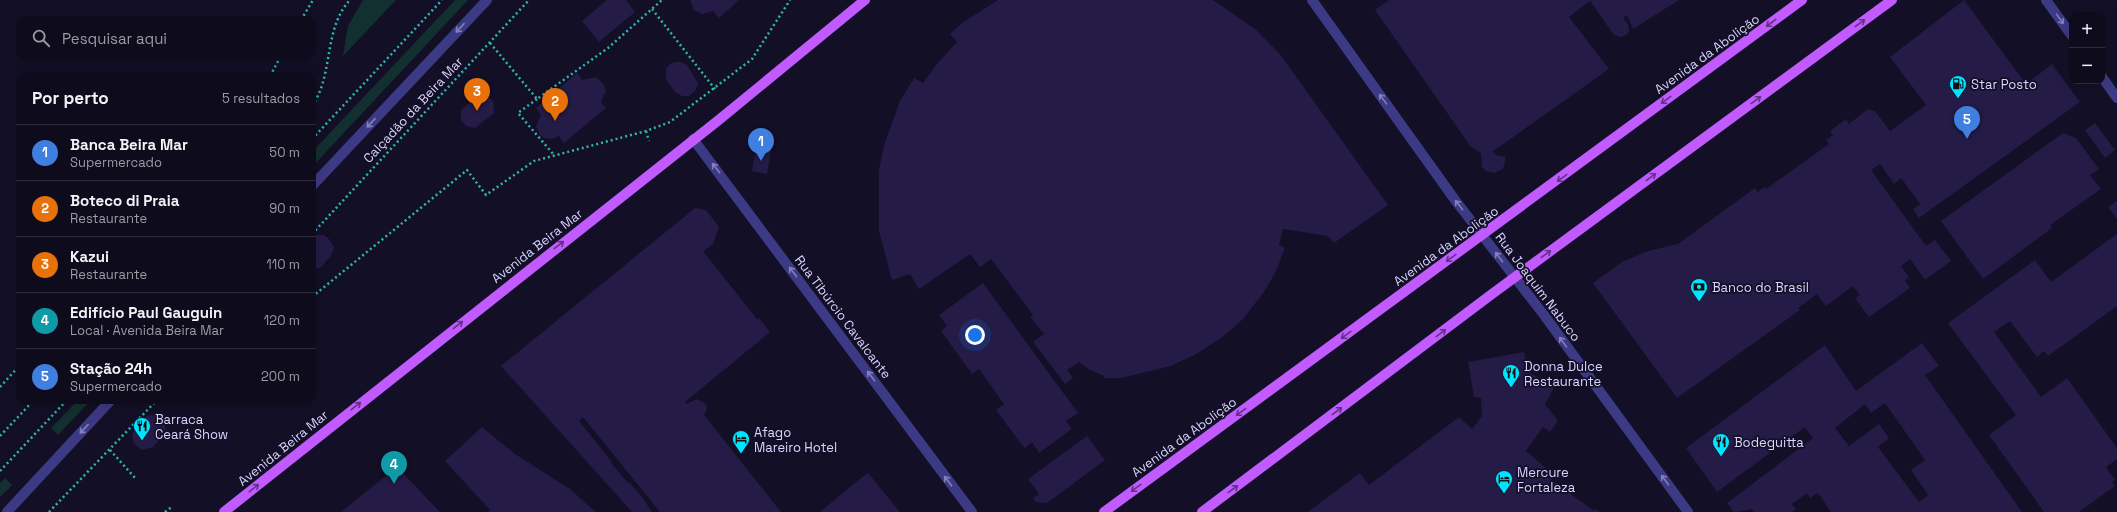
<!DOCTYPE html>
<html lang="pt">
<head>
<meta charset="utf-8">
<style>
  body { margin:0; font-family:"Space Grotesk",sans-serif; background:#1c1929; color:#f1f3f6 }
  .controls { position:absolute; right:12px; top:12px; display:grid; overflow:hidden; border-radius:8px; box-shadow:0 4px 16px #0002 }
  .controls button { width:36px; height:36px; display:grid; place-items:center; padding:0; border:0; border-bottom:1px solid #2e2b3b; background:#0e0b1c; color:#f1f3f6; font:20px sans-serif }
  .you { position:absolute; left:975px; top:335px; width:14px; height:14px; margin:-10px; border:3px solid #fff; border-radius:50%; background:#1a73e8; box-shadow:0 0 0 6px #1a73e833 }
  .badge { display:grid; place-items:center; width:26px; height:26px; border-radius:50%; background:#8c9099; color:#fff; font-size:13px; font-weight:700 }
  .pin { position:absolute; translate:-50% -33px; filter:drop-shadow(0 1px 2px #0008) }
  .pin::after { content:''; position:absolute; top:21px; width:14px; height:12px; background:inherit; clip-path:polygon(0 0,100% 0,50% 100%) }
  .list { margin:0; padding:0; list-style:none }
  h2 { display:flex; justify-content:space-between; align-items:center; height:52px; margin:0; padding:0 16px; font-size:17px }
  h2 small { font-size:13px; font-weight:400; color:#9b9ba3 }
  .list li { display:grid; grid-template-columns:26px 1fr auto; gap:12px; align-items:center; box-sizing:border-box; height:56px; padding:0 16px; border-top:1px solid #2e2b3b }
  .list b { display:block; font-size:15px; white-space:nowrap }
  .list p { margin:0; font-size:13px; white-space:nowrap; color:#9b9ba3 }
  .list em { font-size:13px; font-style:normal; color:#9b9ba3 }
  .icon { flex:none; width:22px; height:22px; fill:none; stroke:currentColor; stroke-width:2; stroke-linecap:round; stroke-linejoin:round }
  .map { position:relative; flex:none; width:2117px; height:512px; overflow:hidden }
  .search { position:absolute; background:#0e0b1c; box-shadow:0 4px 16px #0002; left:16px; top:16px; width:300px; height:44px; display:flex; align-items:center; gap:10px; box-sizing:border-box; padding:0 14px; border-radius:12px; color:#9b9ba3; font-size:15px }
  .panel { position:absolute; background:#0e0b1c; box-shadow:0 4px 16px #0002; left:16px; top:72px; width:300px; height:332px; border-radius:12px }
  .map>svg:first-child { display:block }
  .green { fill:#12302f }
  .building { fill:#241b47; fill-rule:evenodd }
  .lines { fill:none; stroke-linecap:round; stroke-linejoin:round }
  .path { stroke:#2fb8b0; stroke-width:2.5; stroke-dasharray:2 3; stroke-linecap:butt }
  .service { stroke:#3d3a85; stroke-width:10 }
  .minor { stroke:#3d3a85; stroke-width:10 }
  .primary { stroke:#c25bff; stroke-width:10 }
  .oneway { stroke:#837fbc }
  .oneway2 { stroke:#623188 }
  .labels { text-anchor:middle; dominant-baseline:central; stroke-width:3.5; stroke-linejoin:round; paint-order:stroke }
  .street-label { font-size:13px; fill:#d9d4ff; stroke:#130f26 }
  .poi-label { font-size:13px; fill:#d9d4ff; stroke:#130f26; text-anchor:start }
</style>
</head>
<body>
<div class="map">
<svg width="2117" height="512" viewBox="0 0 2117 512">
  <rect width="100%" height="100%" fill="#130f26"/>
  <!-- green -->
  <path class="green" d="M 363,0 L 396,0 L 343,56 L 348,26 Z
    M 455,0 L 468,0 L 312,167 L 312,152 Z
    M 78,400 L 91,400 L 58,435 L 51,428 Z
    M 5,478 L 12,485 L 0,497 L 0,483 Z"/>
  <!-- building -->
  <path class="building" d="M 607,0 L 626,0 L 635,12 L 599,42 L 582,21 Z
    M 690,0 L 739,0 L 719,18 L 713,11 L 702,14 L 694,10 Z
    M 998,0 L 1212,0 L 1216,2 L 1255,29 L 1280,54 L 1388,205 L 1334,243 L 1328,236 L 1283,229 L 1279,245 L 1285,248 L 1275,273 L 1264,292 L 1242,320 L 1221,338 L 1196,354 L 1171,366 L 1121,378 L 1104,378 L 1104,376 L 1090,370 L 1079,362 L 1067,370 L 1073,378 L 1065,384 L 1033,342 L 1044,334 L 1030,317 L 1033,315 L 991,259 L 980,267 L 970,254 L 919,289 L 910,274 L 892,280 L 879,231 L 879,170 L 884,145 L 900,101 L 914,78 L 923,83 L 936,65 L 957,42 L 950,34 L 962,23 Z
    M 1389,0 L 1679,0 L 1633,29 L 1627,15 L 1623,18 L 1628,24 L 1629,31 L 1627,35 L 1621,37 L 1614,35 L 1590,1 L 1569,17 L 1609,69 L 1492,152 L 1496,153 L 1495,155 L 1506,157 L 1503,169 L 1494,173 L 1486,171 L 1482,167 L 1481,153 L 1471,147 L 1375,10 Z
    M 1964,0 L 2026,84 L 2052,64 L 2080,102 L 1919,218 L 1913,209 L 1920,204 L 1901,178 L 1894,184 L 1880,164 L 1871,170 L 1926,246 L 1935,240 L 1951,261 L 1925,280 L 1910,259 L 1901,266 L 1909,277 L 1905,281 L 1910,288 L 1869,317 L 1855,298 L 1860,295 L 1853,286 L 1826,306 L 1817,294 L 1798,308 L 1800,310 L 1677,398 L 1593,283 L 1622,262 L 1648,251 L 1678,244 L 1755,188 L 1758,192 L 1764,187 L 1766,189 L 1829,144 L 1826,140 L 1833,135 L 1830,131 L 1846,119 L 1849,124 L 1868,109 L 1875,111 L 1890,131 L 1926,105 L 1890,57 Z
    M 675,62 L 681,62 L 687,65 L 698,83 L 695,91 L 689,96 L 682,96 L 675,92 L 666,79 L 666,69 L 670,64 Z
    M 577,73 L 582,80 L 596,77 L 603,83 L 606,91 L 601,102 L 606,108 L 564,143 L 559,136 L 553,139 L 544,138 L 540,135 L 536,126 L 541,115 L 536,108 Z
    M 486,95 L 493,101 L 494,113 L 475,128 L 466,126 L 461,120 L 461,110 L 477,96 Z
    M 2095,123 L 2115,150 L 2105,158 L 2085,130 Z
    M 2063,133 L 2076,138 L 2099,169 L 2090,175 L 2101,189 L 2050,225 L 2052,228 L 1983,279 L 1941,221 Z
    M 756,148 L 771,150 L 767,174 L 752,171 Z
    M 2117,201 L 2117,219 L 2108,207 Z
    M 695,208 L 706,210 L 719,227 L 713,244 L 703,251 L 757,319 L 759,318 L 770,332 L 685,402 L 687,404 L 697,399 L 706,404 L 707,409 L 704,415 L 781,512 L 660,512 L 583,417 L 579,421 L 612,462 L 611,463 L 628,483 L 629,482 L 642,497 L 652,512 L 632,512 L 501,366 Z
    M 2117,234 L 2117,306 L 2048,356 L 2044,351 L 2037,357 L 2010,321 L 1994,332 L 2041,397 L 2067,378 L 2117,448 L 2117,459 L 2106,467 L 2115,480 L 2112,482 L 2115,486 L 2079,512 L 2044,512 L 1989,435 L 2016,415 L 1948,323 L 2035,260 L 2051,282 Z
    M 317,235 L 324,235 L 329,239 L 334,248 L 331,256 L 320,268 L 312,270 L 312,239 Z
    M 983,283 L 1078,413 L 1066,421 L 1072,429 L 1039,453 L 1032,442 L 1025,448 L 1019,441 L 996,410 L 1004,404 L 979,369 L 972,374 L 941,331 L 947,326 L 939,315 Z
    M 1922,343 L 1939,366 L 1925,375 L 2022,512 L 1831,512 L 1818,493 L 1810,498 L 1807,493 L 1792,504 L 1796,509 L 1792,512 L 1754,512 L 1752,509 L 1736,512 L 1733,511 L 1727,503 L 1813,438 L 1805,427 L 1717,492 L 1686,448 L 1825,345 L 1856,391 ZM 1885,403 L 1925,460 L 1911,470 L 1928,495 L 1919,502 L 1878,447 L 1889,438 L 1879,424 L 1849,446 L 1835,428 L 1865,404 L 1871,413 Z
    M 1524,352 L 1528,372 L 1555,386 L 1545,404 L 1558,421 L 1550,432 L 1543,427 L 1526,451 L 1548,470 L 1545,475 L 1594,511 L 1596,509 L 1600,512 L 1308,512 L 1360,473 L 1369,485 L 1459,417 L 1472,429 L 1482,416 L 1481,398 L 1474,397 L 1468,362 Z
    M 150,415 L 158,416 L 163,420 L 166,430 L 165,434 L 153,447 L 142,450 L 134,444 L 132,435 L 135,428 L 145,417 Z
    M 482,427 L 515,454 L 570,489 L 596,512 L 488,512 L 490,510 L 445,461 Z
    M 1087,436 L 1105,460 L 1047,503 L 1036,502 L 1033,498 L 1039,494 L 1028,479 Z
    M 397,467 L 440,512 L 341,512 Z
    M 868,473 L 900,512 L 820,512 L 866,474 Z"/>
  <g class="lines">
    <!-- path -->
    <path class="path" d="M 652,9 L 715,89
      M 301,20 L 313,0
      M 490,43 L 537,99 L 608,48 L 662,0
      M 270,76 L 281,56
      M 537,99 L 518,113 L 554,155
      M 312,106 C 334,75 323,29 350,0
      M 646,131 L 649,141
      M 312,139 L 442,0
      M 312,234 L 529,0
      M 312,297 L 467,170 L 486,195 L 534,161 L 646,131 L 670,122 L 752,59 L 790,0
      M 0,387 L 20,365
      M 0,436 L 34,400
      M 110,450 L 136,479
      M 0,471 L 67,400
      M 49,512 L 157,400
      M 165,512 L 173,506"/>
    <!-- service -->
    <path class="service" d="M 312,186 L 487,0
      M 7,512 L 111,400"/>
    <!-- minor -->
    <path class="minor" d="M 1312,0 L 1455,200 L 1544,315 L 1688,512
      M 2046,0 L 2072,36
      M 2102,77 L 2117,98
      M 693,139 L 972,512"/>
    <!-- primary -->
    <path class="primary" d="M 224,512 L 720,119 L 865,0
      M 1104,512 L 1802,0
      M 1202,512 L 1492,294 L 1892,0"/>
  </g>
  <!-- one-way arrows -->
  <defs><path id="oneway-shaft" d="M-6 0H5M1.5-3L5.5 0L1.5 3" fill="none" stroke-width="1.6" stroke-linecap="round" stroke-linejoin="round"/></defs>
  <g class="oneway">
    <use href="#oneway-shaft" transform="translate(2060 19) rotate(54)"/>
    <use href="#oneway-shaft" transform="translate(460 28) rotate(133)"/>
    <use href="#oneway-shaft" transform="translate(1383 99) rotate(-126)"/>
    <use href="#oneway-shaft" transform="translate(371 123) rotate(133)"/>
    <use href="#oneway-shaft" transform="translate(716 168) rotate(-128)"/>
    <use href="#oneway-shaft" transform="translate(1459 205) rotate(-128)"/>
    <use href="#oneway-shaft" transform="translate(1499 257) rotate(-127)"/>
    <use href="#oneway-shaft" transform="translate(793 272) rotate(-127)"/>
    <use href="#oneway-shaft" transform="translate(1563 342) rotate(-126)"/>
    <use href="#oneway-shaft" transform="translate(871 376) rotate(-127)"/>
    <use href="#oneway-shaft" transform="translate(84 429) rotate(133)"/>
    <use href="#oneway-shaft" transform="translate(1665 480) rotate(-126)"/>
    <use href="#oneway-shaft" transform="translate(948 481) rotate(-127)"/>
  </g>
  <g class="oneway2">
    <use href="#oneway-shaft" transform="translate(1771 23) rotate(143)"/>
    <use href="#oneway-shaft" transform="translate(1860 23) rotate(-36)"/>
    <use href="#oneway-shaft" transform="translate(1666 100) rotate(144)"/>
    <use href="#oneway-shaft" transform="translate(1756 100) rotate(-36)"/>
    <use href="#oneway-shaft" transform="translate(1651 177) rotate(-36)"/>
    <use href="#oneway-shaft" transform="translate(1562 178) rotate(144)"/>
    <use href="#oneway-shaft" transform="translate(559 245) rotate(-38)"/>
    <use href="#oneway-shaft" transform="translate(1546 254) rotate(-36)"/>
    <use href="#oneway-shaft" transform="translate(1451 258) rotate(144)"/>
    <use href="#oneway-shaft" transform="translate(458 325) rotate(-38)"/>
    <use href="#oneway-shaft" transform="translate(1441 333) rotate(-37)"/>
    <use href="#oneway-shaft" transform="translate(1346 335) rotate(144)"/>
    <use href="#oneway-shaft" transform="translate(356 406) rotate(-38)"/>
    <use href="#oneway-shaft" transform="translate(1337 411) rotate(-37)"/>
    <use href="#oneway-shaft" transform="translate(1241 412) rotate(144)"/>
    <use href="#oneway-shaft" transform="translate(254 488) rotate(-38)"/>
    <use href="#oneway-shaft" transform="translate(1136 488) rotate(144)"/>
    <use href="#oneway-shaft" transform="translate(1233 489) rotate(-37)"/>
  </g>
  <!-- icons -->
  <defs>
    <symbol id="fuel-pin" viewBox="-11 -11 22 30"><path d="M0 17L-7.5 6A9.5 9.5 0 1 1 7.5 6Z" fill="#00e5ff" stroke="#130f26"/><path d="M-5.5-6h7V0h2V4h1.3V-2.5L3-4.5l.8-.8L6-3V5H2.5V1h-1V6h-7ZM-4.2-4.7v3.2H.2V-4.7Z" fill="#111"/></symbol>
    <symbol id="bank-pin" viewBox="-11 -11 22 30"><path d="M0 17L-7.5 6A9.5 9.5 0 1 1 7.5 6Z" fill="#00e5ff" stroke="#130f26"/><path d="M-6-4H6V4H-6ZM0-2.3a2.3 2.3 0 1 0 0 4.6a2.3 2.3 0 1 0 0-4.6Z" fill="#111"/></symbol>
    <symbol id="restaurant-pin" viewBox="-11 -11 22 30"><path d="M0 17L-7.5 6A9.5 9.5 0 1 1 7.5 6Z" fill="#00e5ff" stroke="#130f26"/><path d="M-5-6h1v4h1v-4h1v4h1v-4h1v5L-1.5 .5V6h-2V.5L-5-1ZM5-6V6H3V1.5H1.5Q1.5-4 5-6Z" fill="#111"/></symbol>
    <symbol id="hotel-pin" viewBox="-11 -11 22 30"><path d="M0 17L-7.5 6A9.5 9.5 0 1 1 7.5 6Z" fill="#00e5ff" stroke="#130f26"/><path d="M-6-4.5h1.5V1H6V5H4.5V3h-9V5H-6ZM-4 0a1.8 1.8 0 1 1 3.6 0ZM.5 0V-2.5h3Q6-2.5 6 0Z" fill="#111"/></symbol>
  </defs>
  <g fill-rule="evenodd">
    <use href="#fuel-pin" x="1948" y="74" width="20" height="27"/>
    <use href="#bank-pin" x="1689" y="277" width="20" height="27"/>
    <use href="#restaurant-pin" x="1501" y="363" width="20" height="27"/>
    <use href="#restaurant-pin" x="132" y="416" width="20" height="27"/>
    <use href="#hotel-pin" x="731" y="429" width="20" height="27"/>
    <use href="#restaurant-pin" x="1711" y="432" width="20" height="27"/>
    <use href="#hotel-pin" x="1494" y="469" width="20" height="27"/>
  </g>
  <g class="labels">
    <!-- street labels -->
    <g class="street-label">
      <text transform="translate(1707 54) rotate(-36)">Avenida da Abolição</text>
      <text transform="translate(413 110) rotate(-47)">Calçadão da Beira Mar</text>
      <text transform="translate(537 246) rotate(-38)">Avenida Beira Mar</text>
      <text transform="translate(1446 246) rotate(-36)">Avenida da Abolição</text>
      <text transform="translate(1538 287) rotate(53)">Rua Joaquim Nabuco</text>
      <text transform="translate(843 317) rotate(53)">Rua Tibúrcio Cavalcante</text>
      <text transform="translate(1184 437) rotate(-36)">Avenida da Abolição</text>
      <text transform="translate(283 448) rotate(-39)">Avenida Beira Mar</text>
    </g>
    <!-- poi labels -->
    <g class="poi-label">
      <text x="1971" y="84">Star Posto</text>
      <text x="1712" y="287">Banco do Brasil</text>
      <text x="1524" y="366">Donna Dulce<tspan x="1524" dy="15">Restaurante</tspan></text>
      <text x="155" y="419">Barraca<tspan x="155" dy="15">Ceará Show</tspan></text>
      <text x="754" y="432">Afago<tspan x="754" dy="15">Mareiro Hotel</tspan></text>
      <text x="1734" y="442">Bodeguitta</text>
      <text x="1517" y="472">Mercure<tspan x="1517" dy="15">Fortaleza</tspan></text>
    </g>
  </g>
</svg>
<div class="controls">
<button>+</button>
<button>−</button>
</div>
<div class="you"></div>
<div class="pin badge" style="left:761px;top:161px;background:#3f7fe0">1</div>
<div class="pin badge" style="left:555px;top:121px;background:#e8710a">2</div>
<div class="pin badge" style="left:477px;top:111px;background:#e8710a">3</div>
<div class="pin badge" style="left:394px;top:484px;background:#0f9aa8">4</div>
<div class="pin badge" style="left:1967px;top:139px;background:#3f7fe0">5</div>
<div class="search"><svg class="icon" aria-label="search" viewBox="0 0 24 24"><circle cx="10" cy="10" r="6"/><path d="M15 15l6 6"/></svg>Pesquisar aqui</div>
<section class="panel">
<h2>Por perto<small>5 resultados</small></h2>
<ul class="list">
<li><span class="badge" style="background:#3f7fe0">1</span><div><b>Banca Beira Mar</b><p>Supermercado</p></div><em>50 m</em></li>
<li><span class="badge" style="background:#e8710a">2</span><div><b>Boteco di Praia</b><p>Restaurante</p></div><em>90 m</em></li>
<li><span class="badge" style="background:#e8710a">3</span><div><b>Kazui</b><p>Restaurante</p></div><em>110 m</em></li>
<li><span class="badge" style="background:#0f9aa8">4</span><div><b>Edifício Paul Gauguin</b><p>Local · Avenida Beira Mar</p></div><em>120 m</em></li>
<li><span class="badge" style="background:#3f7fe0">5</span><div><b>Stação 24h</b><p>Supermercado</p></div><em>200 m</em></li>
</ul>
</section>
</div>
</body>
</html>
